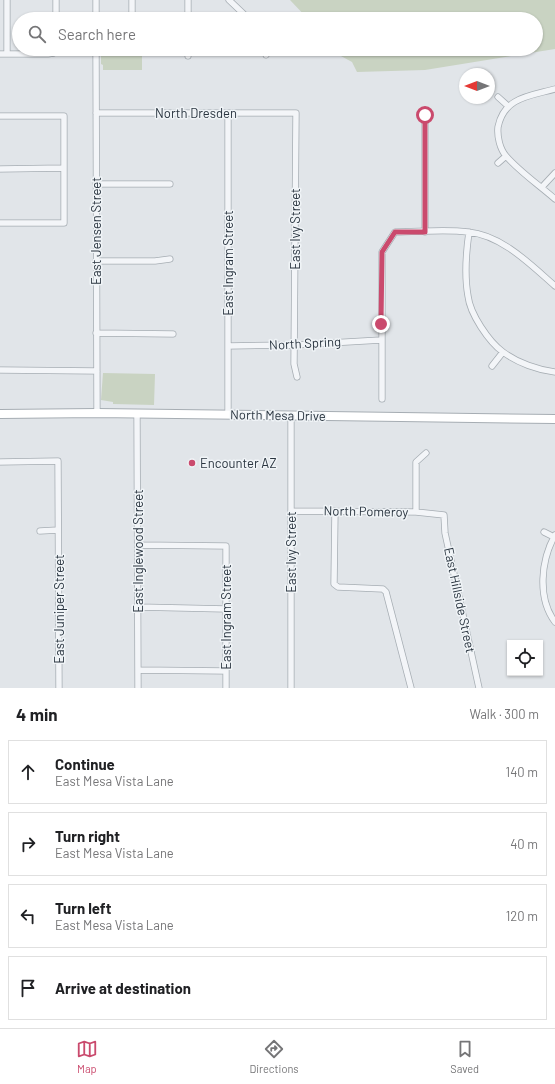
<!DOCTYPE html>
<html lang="en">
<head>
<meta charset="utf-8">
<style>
  body { margin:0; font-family:Barlow,sans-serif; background:#f2f2f2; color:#202124 }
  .controls { position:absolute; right:12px; bottom:12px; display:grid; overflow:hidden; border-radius:0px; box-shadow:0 1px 3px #0004 }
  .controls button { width:36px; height:36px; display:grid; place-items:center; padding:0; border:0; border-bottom:1px solid #e0e0e0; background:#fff; color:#202124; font:20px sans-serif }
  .compass { position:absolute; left:459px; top:68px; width:36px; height:36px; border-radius:50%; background:#fff; box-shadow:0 1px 3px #0004; rotate:270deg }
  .stop { position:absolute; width:12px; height:12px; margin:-9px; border:3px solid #ca4a6d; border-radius:50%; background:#fff }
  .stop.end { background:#ca4a6d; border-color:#fff; box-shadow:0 1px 4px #0008 }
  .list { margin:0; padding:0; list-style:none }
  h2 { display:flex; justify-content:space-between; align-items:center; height:52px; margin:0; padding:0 16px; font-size:17px }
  h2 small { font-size:13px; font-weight:400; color:#757577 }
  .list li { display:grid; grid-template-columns:26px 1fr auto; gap:12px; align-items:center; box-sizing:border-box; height:64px; margin:0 8px 8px; padding:0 8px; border:1px solid #e0e0e0; border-radius:0px }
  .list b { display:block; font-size:15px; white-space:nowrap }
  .list p { margin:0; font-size:13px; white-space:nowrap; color:#757577 }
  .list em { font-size:13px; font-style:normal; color:#757577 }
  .icon { flex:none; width:22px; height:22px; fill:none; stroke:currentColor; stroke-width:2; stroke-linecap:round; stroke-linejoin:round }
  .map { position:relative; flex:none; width:555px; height:688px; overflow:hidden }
  .search { position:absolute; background:#fff; box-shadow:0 1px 3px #0004; left:12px; right:12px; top:12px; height:44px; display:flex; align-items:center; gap:10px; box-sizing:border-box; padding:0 14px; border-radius:22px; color:#757577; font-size:15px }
  .sheet { height:340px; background:#fff }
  nav { display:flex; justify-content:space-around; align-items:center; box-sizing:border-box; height:56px; border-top:1px solid #e0e0e0; background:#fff; font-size:11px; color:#757577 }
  nav a { display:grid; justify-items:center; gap:2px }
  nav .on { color:#ca4a6d }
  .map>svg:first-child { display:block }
  .green { fill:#c9d3c2 }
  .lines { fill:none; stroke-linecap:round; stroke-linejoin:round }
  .street-casing { stroke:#a6adb3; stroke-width:7 }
  .secondary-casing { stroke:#a6adb3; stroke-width:10 }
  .street { stroke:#f3f5f8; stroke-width:5.5 }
  .secondary { stroke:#fff; stroke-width:8 }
  .route { stroke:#ca4a6d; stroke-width:5 }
  .poi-dot { fill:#ca4a6d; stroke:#f0f4f7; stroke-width:1.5 }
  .labels { text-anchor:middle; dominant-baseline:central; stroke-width:3; stroke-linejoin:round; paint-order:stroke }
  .street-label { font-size:13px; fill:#2a3540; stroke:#f0f4f7 }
  .poi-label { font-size:13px; fill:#2a3540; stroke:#f0f4f7; text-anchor:start }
</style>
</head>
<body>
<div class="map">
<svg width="555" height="688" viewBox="0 0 555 688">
  <rect width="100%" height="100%" fill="#e1e5e9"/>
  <!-- green -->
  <path class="green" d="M 290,0 L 555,0 L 555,49 L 425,70 L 357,72 L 352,62 L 328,49 L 536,49 L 536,19 L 308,19 Z
    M 101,49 L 142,49 L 142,70 L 103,70 L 103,65 L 101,64 Z
    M 103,373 L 155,374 L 154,405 L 113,404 L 113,402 L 101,400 Z"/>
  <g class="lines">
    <defs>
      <path id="street" d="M 7,0 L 7,54
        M 96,0 L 96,19
        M 132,0 L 132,19
        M 188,0 L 188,19
        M 229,0 L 249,19
        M 56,19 L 56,0
        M 96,49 L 97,413
        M 265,49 L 266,55
        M 0,54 L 48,54 L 54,53 L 55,49
        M 188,56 L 188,49
        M 555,89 C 530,96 504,97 498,127 C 497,137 500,149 506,156 C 520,172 539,185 555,199
        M 498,97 L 508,106
        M 96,113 L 296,113 L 294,364 L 297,377
        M 228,113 L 228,414
        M 425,115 L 425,232
        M 0,116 L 64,116 L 64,223 L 0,223
        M 498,163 L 506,156
        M 0,169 L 64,168
        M 96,184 L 170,184
        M 542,187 L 555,173
        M 469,232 C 466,253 464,274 468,296 C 470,314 489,342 503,352 C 518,363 538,370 555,372
        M 96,261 L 155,261 L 170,259
        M 96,333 L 173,334
        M 228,346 L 295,345 L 381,340
        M 492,366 L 503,352
        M 0,370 L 97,371
        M 382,399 L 382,252 L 395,232 C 419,232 444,229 468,232 C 502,235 531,265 555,286
        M 137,414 L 138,688
        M 0,462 L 58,461 L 59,688
        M 291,511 L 416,512 L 444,515 L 445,533 L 479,688
        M 335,511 L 334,584 L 338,587 L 383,589 L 386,592 L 411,688
        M 416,512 L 416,462 L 426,453
        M 40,531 L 58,530
        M 544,532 L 554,537
        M 555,535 C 541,560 537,598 555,622
        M 138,545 L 226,546 L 226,688
        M 138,607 L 226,609
        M 138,670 L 226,671
        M 291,688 L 291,415"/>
      <path id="secondary" d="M 0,414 L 97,413 L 555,419"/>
    </defs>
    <!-- street casing -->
    <use href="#street" class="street-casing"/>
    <!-- secondary casing -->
    <use href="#secondary" class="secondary-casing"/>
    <!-- street -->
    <use href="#street" class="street"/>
    <!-- secondary -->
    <use href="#secondary" class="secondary"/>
  </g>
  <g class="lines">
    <!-- route -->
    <path class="route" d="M 381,324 L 382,252 L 395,232 L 425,232 L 425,115"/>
  </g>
  <!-- markers -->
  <circle class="poi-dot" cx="192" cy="463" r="4"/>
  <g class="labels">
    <!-- street labels -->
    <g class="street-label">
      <text x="196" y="113">North Dresden</text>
      <text transform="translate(295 229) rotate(-90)">East Ivy Street</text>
      <text transform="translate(96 231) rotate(-90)">East Jensen Street</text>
      <text transform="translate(228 263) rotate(-90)">East Ingram Street</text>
      <text transform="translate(305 343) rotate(-3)">North Spring</text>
      <text transform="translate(278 415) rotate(1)">North Mesa Drive</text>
      <text transform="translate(366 511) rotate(1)">North Pomeroy</text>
      <text transform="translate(138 551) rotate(-90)">East Inglewood Street</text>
      <text transform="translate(291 552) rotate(-90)">East Ivy Street</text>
      <text transform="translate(460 600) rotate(78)">East Hillside Street</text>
      <text transform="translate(59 609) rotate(-90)">East Juniper Street</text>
      <text transform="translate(226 617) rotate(-90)">East Ingram Street</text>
    </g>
    <!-- poi labels -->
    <g class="poi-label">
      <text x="200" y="463">Encounter AZ</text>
    </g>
  </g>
</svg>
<div class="controls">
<button><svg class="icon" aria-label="locate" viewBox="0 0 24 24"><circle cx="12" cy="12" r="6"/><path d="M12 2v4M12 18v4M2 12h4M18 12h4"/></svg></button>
</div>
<svg class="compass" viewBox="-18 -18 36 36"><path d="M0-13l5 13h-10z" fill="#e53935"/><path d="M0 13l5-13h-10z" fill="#757577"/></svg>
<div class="stop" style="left:425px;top:115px"></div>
<div class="stop end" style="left:381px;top:324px"></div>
<div class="search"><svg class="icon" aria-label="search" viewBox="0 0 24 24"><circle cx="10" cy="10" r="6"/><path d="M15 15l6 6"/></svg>Search here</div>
</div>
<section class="sheet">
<h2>4 min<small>Walk · 300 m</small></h2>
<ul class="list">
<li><svg class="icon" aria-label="ahead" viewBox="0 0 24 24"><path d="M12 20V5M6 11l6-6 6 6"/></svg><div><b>Continue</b><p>East Mesa Vista Lane</p></div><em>140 m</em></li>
<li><svg class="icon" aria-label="right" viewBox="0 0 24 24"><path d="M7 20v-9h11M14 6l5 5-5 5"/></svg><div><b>Turn right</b><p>East Mesa Vista Lane</p></div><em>40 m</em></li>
<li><svg class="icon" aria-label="left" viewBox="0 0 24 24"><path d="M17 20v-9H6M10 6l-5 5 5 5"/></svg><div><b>Turn left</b><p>East Mesa Vista Lane</p></div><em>120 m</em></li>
<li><svg class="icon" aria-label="arrive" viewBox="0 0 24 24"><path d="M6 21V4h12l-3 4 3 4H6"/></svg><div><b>Arrive at destination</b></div></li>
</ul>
</section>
<nav>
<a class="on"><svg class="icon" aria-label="map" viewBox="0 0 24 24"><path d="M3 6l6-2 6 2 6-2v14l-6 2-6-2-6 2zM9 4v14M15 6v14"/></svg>Map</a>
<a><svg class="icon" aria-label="directions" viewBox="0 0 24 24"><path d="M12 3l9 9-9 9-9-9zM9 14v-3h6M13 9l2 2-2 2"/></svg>Directions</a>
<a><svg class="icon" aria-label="saved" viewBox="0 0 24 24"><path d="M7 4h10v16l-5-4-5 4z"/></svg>Saved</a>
</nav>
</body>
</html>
